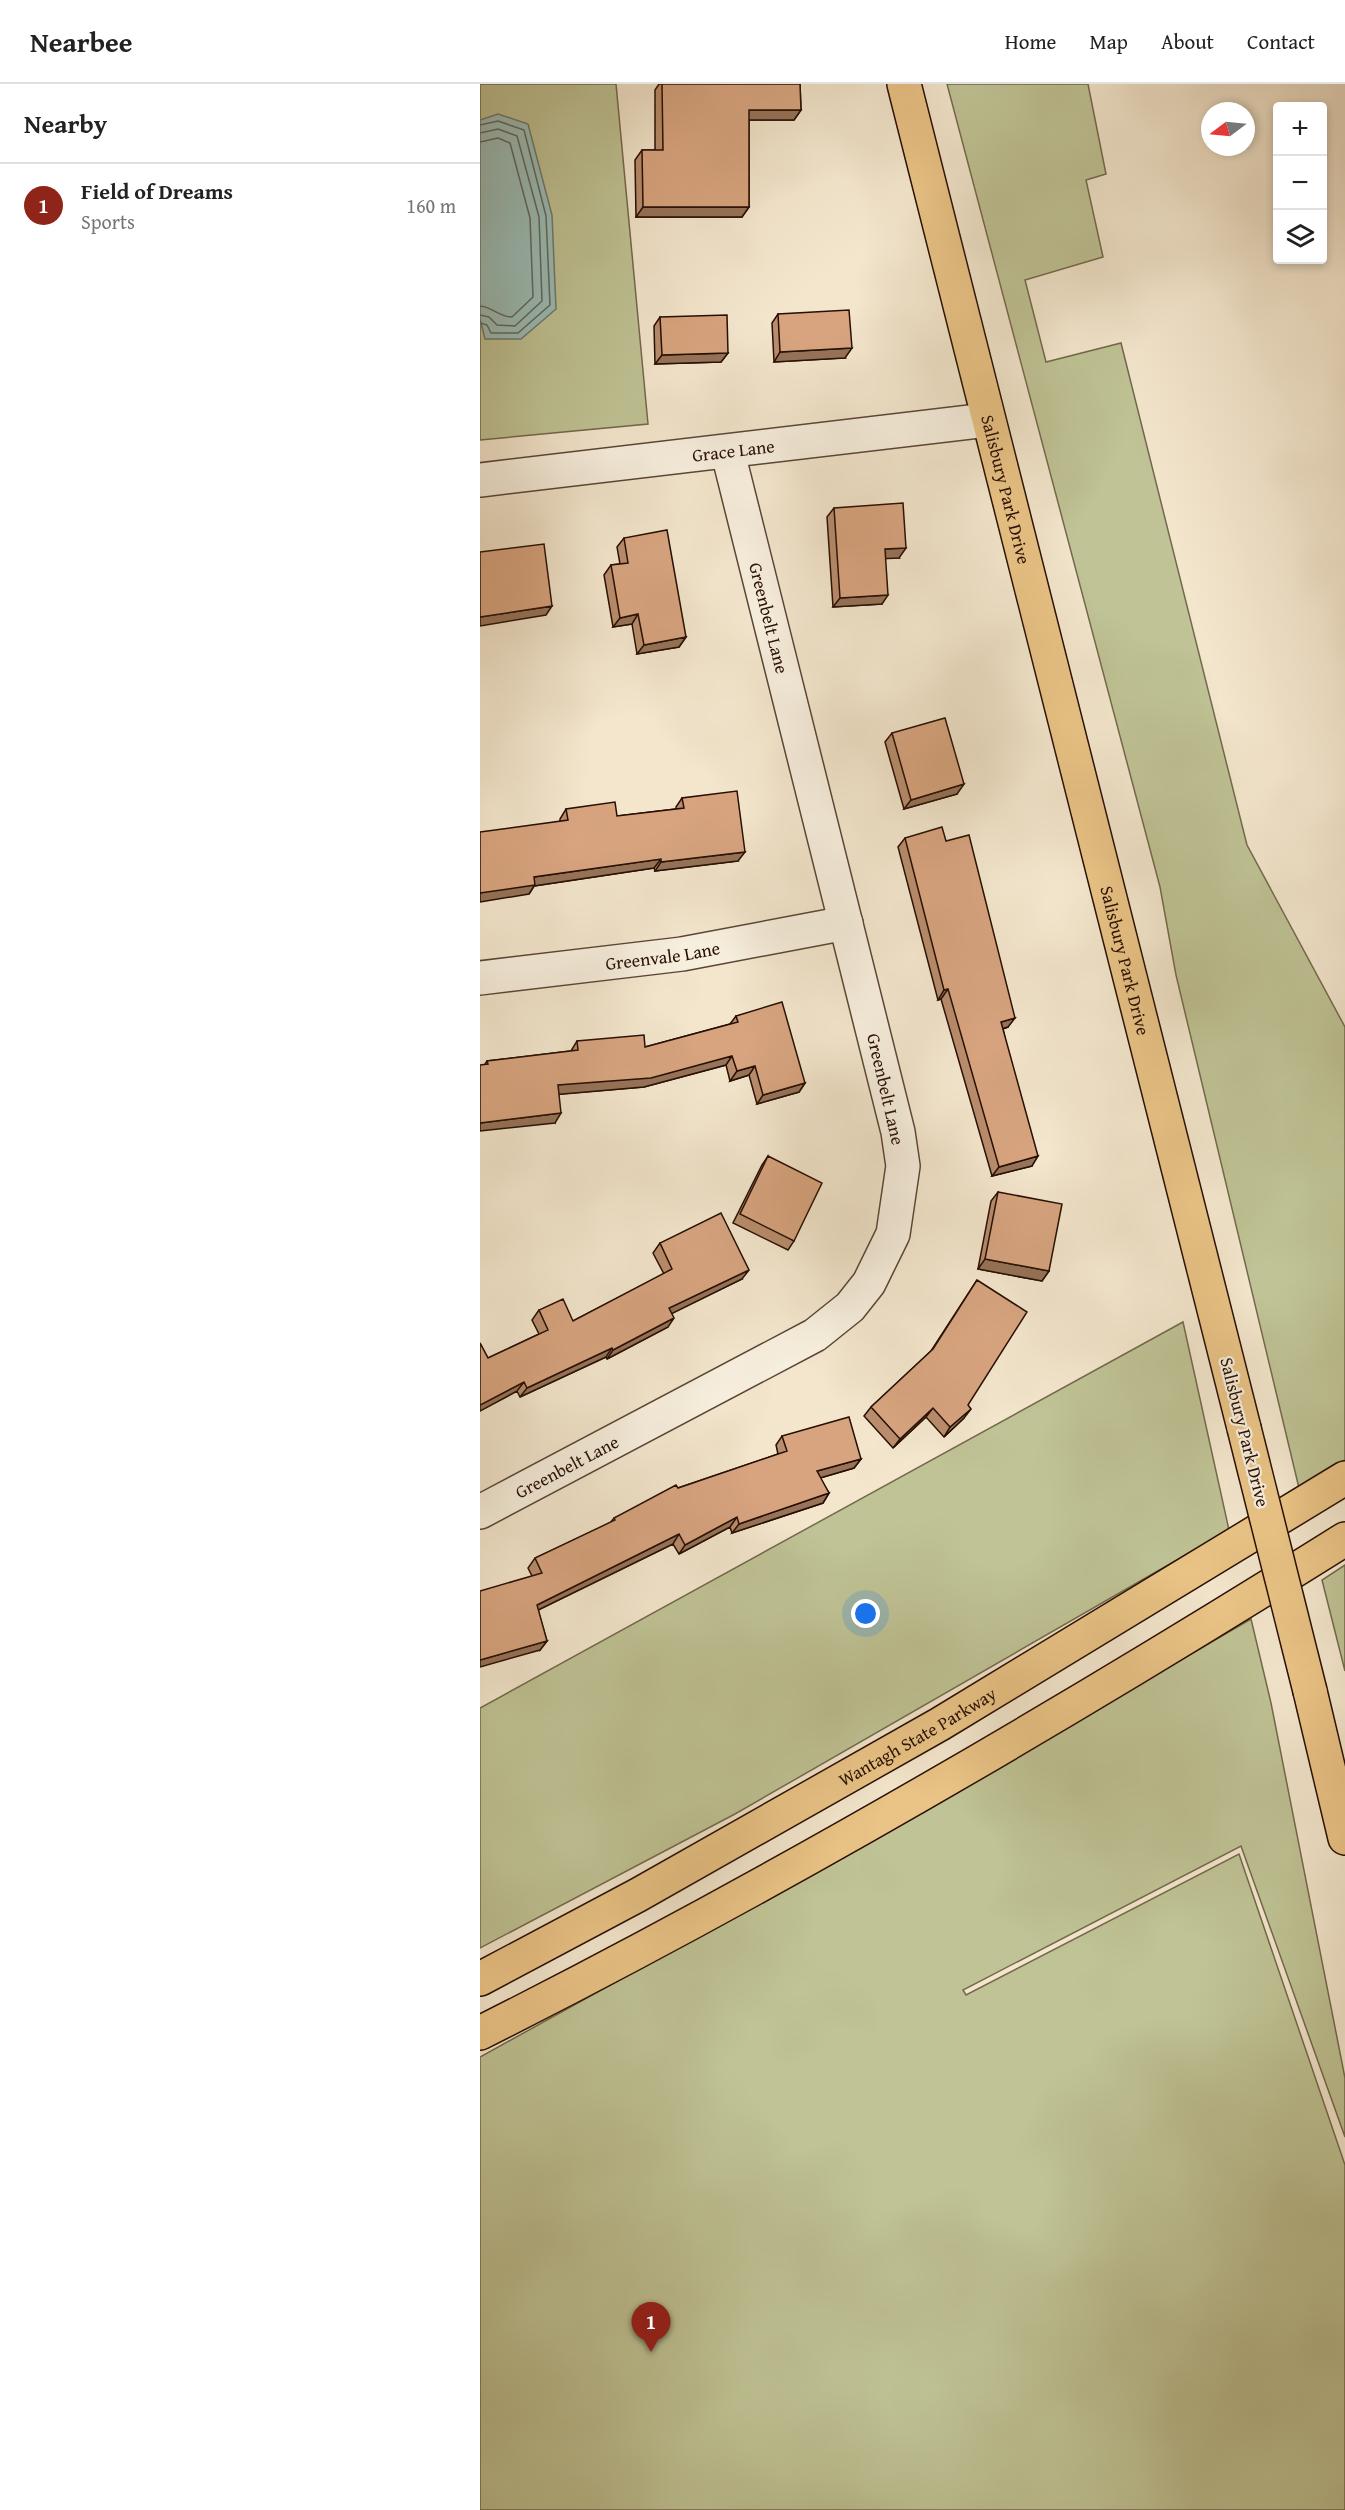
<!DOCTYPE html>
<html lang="en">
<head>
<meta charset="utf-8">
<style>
  body { margin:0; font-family:"Gentium Book Plus",serif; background:#f6f6f6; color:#222 }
  .controls { position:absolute; right:18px; top:18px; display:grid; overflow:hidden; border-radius:6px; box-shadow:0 3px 9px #0003 }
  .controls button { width:54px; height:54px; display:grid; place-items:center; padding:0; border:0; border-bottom:2px solid #e0e0e0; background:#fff; color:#222; font:30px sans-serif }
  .compass { position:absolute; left:721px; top:18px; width:54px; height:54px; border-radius:50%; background:#fff; box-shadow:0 3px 9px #0003; rotate:254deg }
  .you { position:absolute; left:386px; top:1530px; width:21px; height:21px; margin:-15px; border:4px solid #fff; border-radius:50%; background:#1a73e8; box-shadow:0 0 0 9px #1a73e833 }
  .badge { display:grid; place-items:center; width:39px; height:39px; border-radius:50%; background:#8f2418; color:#fff; font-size:20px; font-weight:700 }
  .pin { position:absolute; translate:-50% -50px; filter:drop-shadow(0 2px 3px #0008) }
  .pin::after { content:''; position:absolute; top:32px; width:21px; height:18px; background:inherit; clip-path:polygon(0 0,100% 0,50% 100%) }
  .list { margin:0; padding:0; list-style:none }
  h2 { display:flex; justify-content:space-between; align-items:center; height:78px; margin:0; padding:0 24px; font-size:26px }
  h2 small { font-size:20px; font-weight:400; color:#767676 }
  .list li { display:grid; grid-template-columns:39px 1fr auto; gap:18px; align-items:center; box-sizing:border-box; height:84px; padding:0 24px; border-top:2px solid #e0e0e0 }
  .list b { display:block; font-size:22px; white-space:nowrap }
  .list p { margin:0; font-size:20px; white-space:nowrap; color:#767676 }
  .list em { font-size:20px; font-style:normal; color:#767676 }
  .icon { flex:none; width:33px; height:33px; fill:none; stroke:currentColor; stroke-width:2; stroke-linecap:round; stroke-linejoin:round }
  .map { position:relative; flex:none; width:865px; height:2426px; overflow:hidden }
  header { display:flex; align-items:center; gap:36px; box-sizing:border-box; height:84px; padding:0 30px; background:#fff; border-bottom:2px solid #e0e0e0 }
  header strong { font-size:28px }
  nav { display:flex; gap:33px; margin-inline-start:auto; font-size:21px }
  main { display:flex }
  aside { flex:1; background:#fff }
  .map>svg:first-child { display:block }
  .green { fill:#bfc395; stroke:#73694c; stroke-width:1.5 }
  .water { fill:#9bbfba; stroke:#6d7971; stroke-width:1.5 }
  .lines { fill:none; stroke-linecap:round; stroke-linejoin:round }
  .shore { stroke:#61675f; stroke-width:1.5 }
  .minor-casing { stroke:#5a4536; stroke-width:36 }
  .major-casing { stroke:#270f04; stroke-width:36 }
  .highway-casing { stroke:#270f04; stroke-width:36 }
  .minor { stroke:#f7efde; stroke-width:33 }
  .major { stroke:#eac386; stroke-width:33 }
  .highway { stroke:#eac386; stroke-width:33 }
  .major-bridge-casing { stroke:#270f04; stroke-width:36; stroke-linecap:butt }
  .major-bridge { stroke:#eac386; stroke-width:33 }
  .wall { fill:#b98d6d; stroke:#270f04; stroke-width:1.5 }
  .shaded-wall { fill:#967359; stroke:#270f04; stroke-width:1.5 }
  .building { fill:#d7a47f; stroke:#270f04; stroke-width:1.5 }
  .labels { text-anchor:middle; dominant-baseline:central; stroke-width:4.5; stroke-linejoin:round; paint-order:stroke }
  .street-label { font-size:18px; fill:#270f04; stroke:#f7efde }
</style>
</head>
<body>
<header>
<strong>Nearbee</strong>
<nav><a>Home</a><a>Map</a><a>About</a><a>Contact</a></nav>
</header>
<main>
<aside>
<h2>Nearby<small></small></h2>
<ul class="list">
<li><span class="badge">1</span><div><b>Field of Dreams</b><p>Sports</p></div><em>160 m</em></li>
</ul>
</aside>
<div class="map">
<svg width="865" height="2426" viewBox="0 0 865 2426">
  <rect width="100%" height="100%" fill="#f3e6cd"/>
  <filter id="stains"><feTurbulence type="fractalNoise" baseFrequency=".00333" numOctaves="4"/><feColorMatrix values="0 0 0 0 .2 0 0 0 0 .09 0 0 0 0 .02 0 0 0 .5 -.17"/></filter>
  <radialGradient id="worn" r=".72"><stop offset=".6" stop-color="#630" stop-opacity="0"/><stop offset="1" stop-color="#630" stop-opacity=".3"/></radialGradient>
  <!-- green -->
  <path class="green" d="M 0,0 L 136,0 L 168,340 L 0,356 Z
    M 467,0 L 608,0 L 626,90 L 606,96 L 623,173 L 545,196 L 566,278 L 641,259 L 767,761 L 865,943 L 865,1376 L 819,1404 L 696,891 L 680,803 Z
    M 703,1238 L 749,1446 L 255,1730 L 0,1864 L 0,1624 Z
    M 865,1481 L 865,1587 L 842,1496 Z
    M 771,1535 L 791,1619 L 865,1994 L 865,2053 L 761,1762 L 483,1906 L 486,1911 L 759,1770 L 865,2081 L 865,2426 L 0,2426 L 0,1973 L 357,1776 Z"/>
  <!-- water -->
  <path class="water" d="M 18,30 L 48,40 L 72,131 L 76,225 L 41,255 L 5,255 L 0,235 L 0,36 Z"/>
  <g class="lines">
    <!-- shore -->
    <path class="shore" d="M 0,41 L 18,37 L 44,46 L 66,132 L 70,221 L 38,249 L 11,249 L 7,241 L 0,239
      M 0,49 L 18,45 L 37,52 L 59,133 L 62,217 L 35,242 L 17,241 L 9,233 L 0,231
      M 0,58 L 18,54 L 30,59 L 50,134 L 53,213 L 32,233 C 19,233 13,223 0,222"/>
    <defs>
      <g id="minor">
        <path id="s1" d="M 0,396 L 507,336"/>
        <path id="s2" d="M 0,894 L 202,870 L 366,839"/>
        <path id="s3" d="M 0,1428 L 335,1251 L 370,1223 L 389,1199 L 413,1150 L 423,1082 L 418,1048 L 248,369"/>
      </g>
      <g id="major">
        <path id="s4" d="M 424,0 L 764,1344"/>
        <path d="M 830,1607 L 865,1754"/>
      </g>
      <g id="highway">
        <path id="s5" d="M 0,1895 L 158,1811 L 460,1640 L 865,1394"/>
        <path d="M 0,1949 C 296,1800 584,1631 865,1455"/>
      </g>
    </defs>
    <!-- minor casing -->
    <use href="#minor" class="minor-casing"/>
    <!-- major casing -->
    <use href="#major" class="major-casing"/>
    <!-- highway casing -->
    <use href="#highway" class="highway-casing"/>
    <!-- minor -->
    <use href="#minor" class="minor"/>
    <!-- major -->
    <use href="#major" class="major"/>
    <!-- highway -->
    <use href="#highway" class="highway"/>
    <defs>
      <path id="major-bridge" d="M 764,1344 L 830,1607"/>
    </defs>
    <!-- major-bridge casing -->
    <use href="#major-bridge" class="major-bridge-casing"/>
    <!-- major-bridge -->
    <use href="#major-bridge" class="major-bridge"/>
  </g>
  <!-- wall -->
  <path class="wall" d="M 179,0 L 320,0 L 321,26 L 314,36 L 269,36 L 269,123 L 262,133 L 156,133 L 155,76 L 162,66 L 175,66 L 175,6 Z
    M 298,230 L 365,274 L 294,278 L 292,239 Z
    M 180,233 L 248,269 L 241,278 L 175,280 L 174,242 Z
    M 354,424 L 419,474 L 405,474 L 402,520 L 353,523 L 347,433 Z
    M 144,454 L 206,553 L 199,563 L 157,570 L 152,540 L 133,543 L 124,491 L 131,481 L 140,480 L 137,463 Z
    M 412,649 L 477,710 L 424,725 L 405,658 Z
    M 202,714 L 258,777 L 175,787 L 174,784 L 54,802 L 49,810 L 80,737 L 80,735 L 86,725 L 137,732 L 196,725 L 196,723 Z
    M 425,754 L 466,757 L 528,943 L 523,945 L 552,1082 L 512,1092 L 461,915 L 458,916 L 418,763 Z
    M 256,932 L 325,999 L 319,1008 L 277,1020 L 269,991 L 250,997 L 246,981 L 164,1003 L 79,1010 L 75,1039 L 5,980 L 7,977 L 91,967 L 97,957 L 165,963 L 250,940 Z
    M 288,1072 L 314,1157 L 308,1166 L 253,1139 L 282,1081 Z
    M 518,1108 L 569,1187 L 562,1197 L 498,1185 L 511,1117 Z
    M 180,1159 L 262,1195 L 192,1229 L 188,1243 L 127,1275 L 126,1273 L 40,1313 L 37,1307 L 0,1327 L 0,1259 L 8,1274 L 59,1250 L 52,1236 L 59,1226 L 93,1237 L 184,1190 L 173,1169 Z
    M 497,1196 L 488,1321 L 484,1334 L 464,1353 L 446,1333 L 413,1364 L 384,1332 L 391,1323 L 451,1267 Z
    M 302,1352 L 381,1375 L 374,1384 L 340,1394 L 349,1409 L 343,1419 L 252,1449 L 250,1443 L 199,1470 L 193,1460 L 58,1526 L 67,1557 L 60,1566 L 52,1492 L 48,1484 L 55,1474 L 130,1439 L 134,1434 L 198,1404 L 298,1370 L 296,1361 Z"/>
  <!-- shaded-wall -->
  <path class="shaded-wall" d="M 269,26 L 321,26 L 314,36 L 262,36 Z
    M 163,123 L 269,123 L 262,133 L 156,133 Z
    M 372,264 L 365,274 L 294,278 L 300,268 Z
    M 248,269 L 241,278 L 175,280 L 182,271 Z
    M 426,464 L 419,474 L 398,475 L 405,465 Z
    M 408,511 L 402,520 L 353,523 L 360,514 Z
    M 72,522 L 66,531 L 0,542 L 0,533 Z
    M 158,530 L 152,540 L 133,543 L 140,534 Z
    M 206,553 L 199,563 L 157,570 L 164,561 Z
    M 484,700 L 477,710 L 424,725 L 431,716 Z
    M 265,768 L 258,777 L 175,787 L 181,778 Z
    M 181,775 L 174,784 L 54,802 L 49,810 L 0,818 L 0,809 L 54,793 Z
    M 468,905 L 461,915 L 458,916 L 464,906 Z
    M 535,934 L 528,943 L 515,947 L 521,938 Z
    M 252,972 L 246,981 L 164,1003 L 71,1011 L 78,1001 Z
    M 275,982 L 269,991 L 250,997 L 257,987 Z
    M 325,999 L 319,1008 L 277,1020 L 283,1011 Z
    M 81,1029 L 75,1039 L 0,1047 L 0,1039 Z
    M 558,1072 L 552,1082 L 512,1092 L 519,1083 Z
    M 505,1175 L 569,1187 L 562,1197 L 498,1185 Z
    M 269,1186 L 262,1195 L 183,1234 L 189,1224 Z
    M 194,1234 L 188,1243 L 127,1275 L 133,1266 Z
    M 132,1264 L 126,1273 L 40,1313 L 47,1304 Z
    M 44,1298 L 37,1307 L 0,1327 L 0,1321 Z
    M 453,1324 L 446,1333 L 413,1364 L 420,1355 Z
    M 491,1325 L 484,1334 L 464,1353 L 470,1343 Z
    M 381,1375 L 374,1384 L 330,1397 L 337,1387 Z
    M 349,1409 L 343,1419 L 252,1449 L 259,1440 Z
    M 257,1433 L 250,1443 L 199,1470 L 205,1461 Z
    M 199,1450 L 193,1460 L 50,1530 L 57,1521 Z
    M 67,1557 L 60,1566 L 0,1583 L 0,1576 Z"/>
  <!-- building -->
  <path class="building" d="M 182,0 L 320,0 L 321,26 L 269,26 L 269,123 L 163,123 L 162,66 L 183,66 Z
    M 369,226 L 372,264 L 300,268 L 298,230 Z
    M 247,231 L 248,269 L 182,271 L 180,233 Z
    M 423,419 L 426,464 L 405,465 L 408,511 L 360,514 L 354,424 Z
    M 187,446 L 206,553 L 164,561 L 158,530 L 140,534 L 131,481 L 148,479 L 144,454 Z
    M 64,460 L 72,522 L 0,533 L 0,468 Z
    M 465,634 L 484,700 L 431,716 L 412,649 Z
    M 257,707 L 265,768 L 181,778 L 181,775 L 54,793 L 55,801 L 0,809 L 0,748 L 88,736 L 86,725 L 135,718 L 137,732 L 204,724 L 202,714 Z
    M 462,743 L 466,757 L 489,751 L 535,934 L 521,938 L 558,1072 L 519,1083 L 468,905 L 464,906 L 425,754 Z
    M 302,918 L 325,999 L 283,1011 L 275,982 L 257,987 L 252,972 L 171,994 L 78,1001 L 81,1029 L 0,1039 L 0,981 L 8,980 L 7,977 L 98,966 L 97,957 L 164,951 L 165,963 L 258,938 L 256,932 Z
    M 288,1072 L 342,1099 L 314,1157 L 260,1130 Z
    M 518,1108 L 582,1120 L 569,1187 L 505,1175 Z
    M 241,1129 L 269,1186 L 189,1224 L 194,1234 L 133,1266 L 132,1264 L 47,1304 L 44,1298 L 0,1321 L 0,1259 L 8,1274 L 68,1246 L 59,1226 L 83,1215 L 93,1237 L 192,1185 L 180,1159 Z
    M 497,1196 L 547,1228 L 488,1321 L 491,1325 L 470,1343 L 453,1324 L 420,1355 L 391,1323 L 453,1265 Z
    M 369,1333 L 381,1375 L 337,1387 L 349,1409 L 259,1440 L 257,1433 L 205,1461 L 199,1450 L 57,1521 L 67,1557 L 0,1576 L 0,1507 L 62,1489 L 55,1474 L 135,1436 L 134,1434 L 196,1401 L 198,1404 L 307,1367 L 302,1352 Z"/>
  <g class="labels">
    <!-- street labels -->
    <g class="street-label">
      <text stroke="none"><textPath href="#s1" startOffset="255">Grace Lane</textPath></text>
      <text stroke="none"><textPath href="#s4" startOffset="418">Salisbury Park Drive</textPath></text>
      <text transform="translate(289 534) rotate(76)">Greenbelt Lane</text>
      <text stroke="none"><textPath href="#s2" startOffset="184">Greenvale Lane</textPath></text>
      <text stroke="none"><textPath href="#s4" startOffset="904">Salisbury Park Drive</textPath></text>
      <text transform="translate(406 1005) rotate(77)">Greenbelt Lane</text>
      <text transform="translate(765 1348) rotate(76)">Salisbury Park Drive</text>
      <text stroke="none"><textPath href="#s3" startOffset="98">Greenbelt Lane</textPath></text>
      <text stroke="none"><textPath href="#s5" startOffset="500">Wantagh State Parkway</textPath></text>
    </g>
  </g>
  <rect width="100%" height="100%" filter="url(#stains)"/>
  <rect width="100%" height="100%" fill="url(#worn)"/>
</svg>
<div class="controls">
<button>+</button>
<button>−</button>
<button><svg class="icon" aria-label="layers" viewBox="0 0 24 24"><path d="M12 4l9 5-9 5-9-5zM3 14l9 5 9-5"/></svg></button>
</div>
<svg class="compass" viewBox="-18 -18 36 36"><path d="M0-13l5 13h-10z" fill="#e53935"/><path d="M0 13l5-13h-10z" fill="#767676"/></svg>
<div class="you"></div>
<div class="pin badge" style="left:171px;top:2268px">1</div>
</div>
</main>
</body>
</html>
